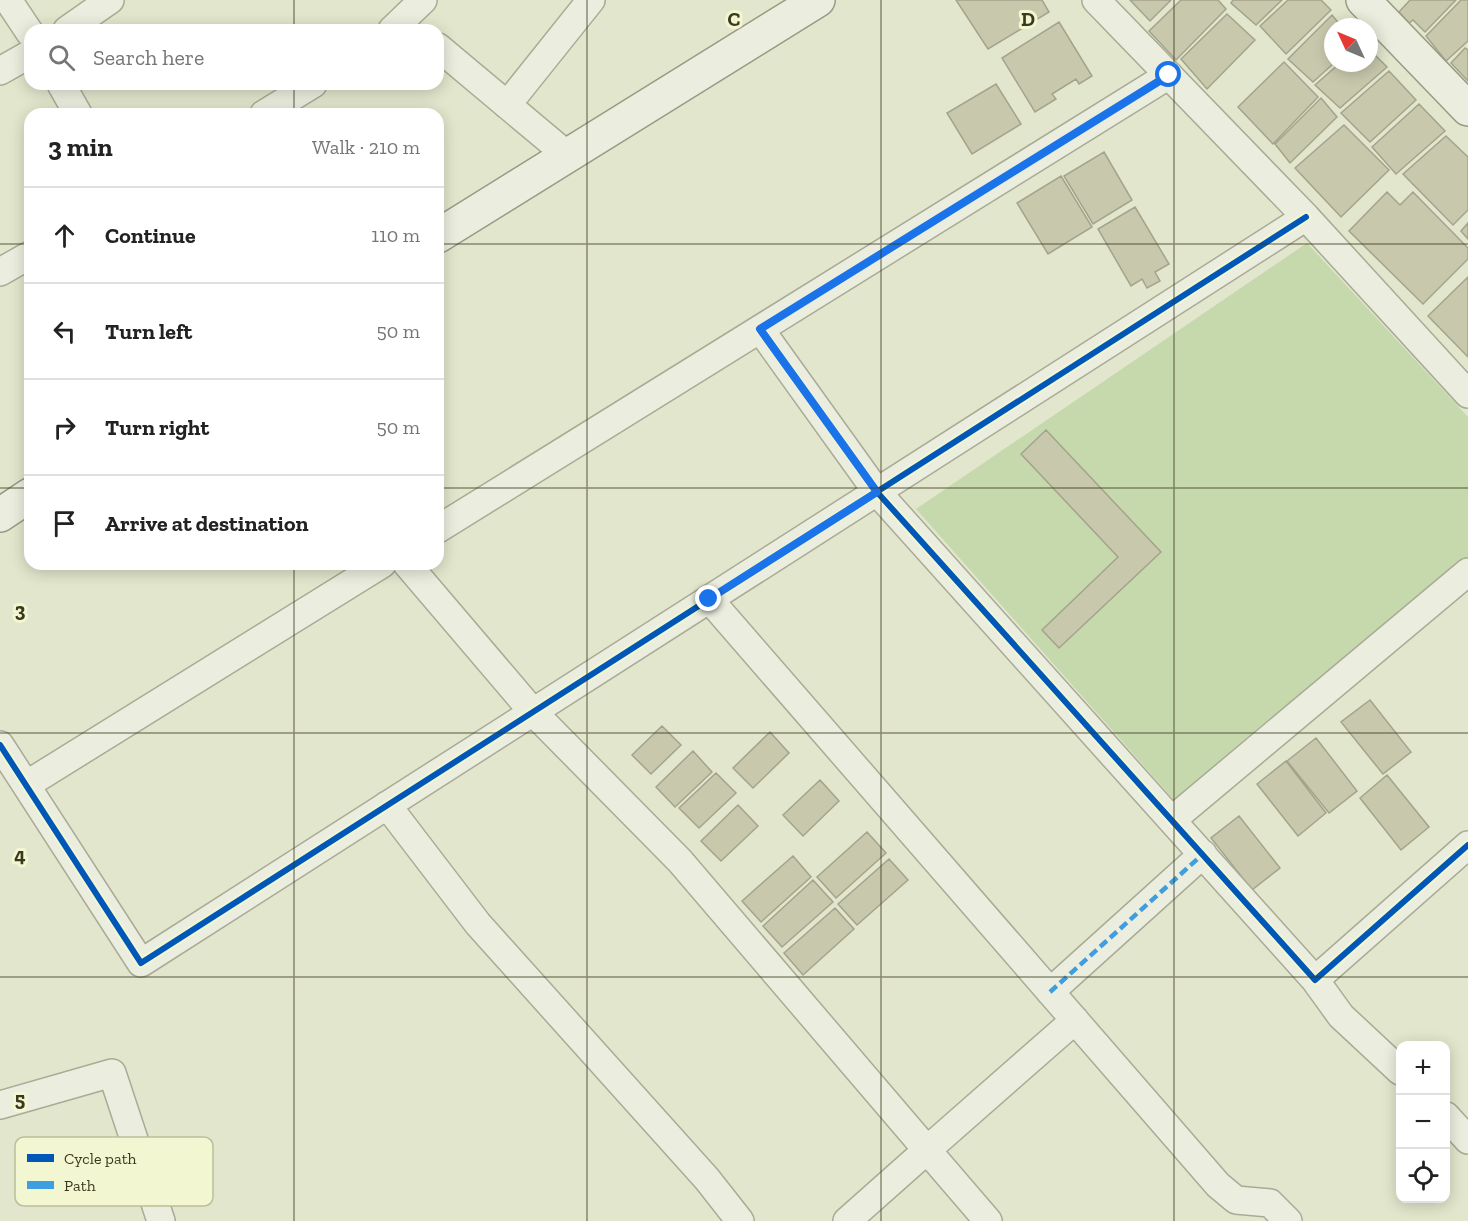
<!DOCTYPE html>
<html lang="en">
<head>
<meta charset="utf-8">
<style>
  body { margin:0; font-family:"Zilla Slab",serif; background:#f2f2f2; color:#222 }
  .controls { position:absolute; right:18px; bottom:18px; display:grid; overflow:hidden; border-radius:12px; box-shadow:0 3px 15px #0003 }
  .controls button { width:54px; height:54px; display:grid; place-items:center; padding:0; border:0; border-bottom:2px solid #e0e0e0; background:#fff; color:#222; font:30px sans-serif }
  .compass { position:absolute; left:1324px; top:18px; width:54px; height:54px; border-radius:50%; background:#fff; box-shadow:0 3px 15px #0003; rotate:314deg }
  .stop { position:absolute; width:18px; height:18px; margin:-14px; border:4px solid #1a73e8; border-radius:50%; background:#fff }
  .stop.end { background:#1a73e8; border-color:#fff; box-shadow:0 2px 6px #0008 }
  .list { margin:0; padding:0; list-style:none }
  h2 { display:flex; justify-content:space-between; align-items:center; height:78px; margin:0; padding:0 24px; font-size:26px }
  h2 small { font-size:20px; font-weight:400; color:#767676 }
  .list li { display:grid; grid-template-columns:39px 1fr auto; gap:18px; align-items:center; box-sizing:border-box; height:96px; padding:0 24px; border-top:2px solid #e0e0e0 }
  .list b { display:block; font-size:22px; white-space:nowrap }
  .list em { font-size:20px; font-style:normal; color:#767676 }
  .icon { flex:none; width:33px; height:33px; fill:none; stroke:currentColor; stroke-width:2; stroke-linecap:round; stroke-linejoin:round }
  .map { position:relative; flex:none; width:1468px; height:1221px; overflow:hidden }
  .search { position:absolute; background:#fff; box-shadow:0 3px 15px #0003; left:24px; top:24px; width:420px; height:66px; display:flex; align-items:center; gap:15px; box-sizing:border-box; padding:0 21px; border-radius:18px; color:#767676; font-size:22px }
  .panel { position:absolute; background:#fff; box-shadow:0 3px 15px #0003; left:24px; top:108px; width:420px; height:462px; border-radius:18px }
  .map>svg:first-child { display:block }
  .green { fill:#c5d9ad }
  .building { fill:#c8c8ad; stroke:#a4a38b; stroke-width:1.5 }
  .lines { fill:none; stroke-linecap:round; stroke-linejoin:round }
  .street-casing { stroke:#a9ab96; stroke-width:30 }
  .secondary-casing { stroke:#999a85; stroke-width:36 }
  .street { stroke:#ebeede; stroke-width:27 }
  .secondary { stroke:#ebeede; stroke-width:33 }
  .quiet { stroke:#3e9edf; stroke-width:4.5; stroke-dasharray:9 4.5; stroke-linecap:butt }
  .cycleway-casing { stroke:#f2f7d1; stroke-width:10 }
  .cycleway { stroke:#0057b8; stroke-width:6 }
  .route { stroke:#1a73e8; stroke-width:8 }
  .grid { fill:none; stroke:#3a381d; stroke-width:1.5; stroke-opacity:0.55 }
  .key { fill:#f2f7d1; stroke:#bbbe9b; stroke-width:1.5 }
  .key-label { font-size:16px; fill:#3a381d }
  .grid-label { font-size:20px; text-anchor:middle; font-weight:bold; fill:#3a381d; stroke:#f2f7d1; stroke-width:6; stroke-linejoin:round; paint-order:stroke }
</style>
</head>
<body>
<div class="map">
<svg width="1468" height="1221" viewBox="0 0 1468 1221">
  <rect width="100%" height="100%" fill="#e2e6cc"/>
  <!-- green -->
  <path class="green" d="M 1307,243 L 1468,417 L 1468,564 L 1191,819 L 916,509 Z"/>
  <!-- building -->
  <path class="building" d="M 956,0 L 1042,0 L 1049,12 L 988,49 Z
    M 1130,0 L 1171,0 L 1150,21 Z
    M 1181,0 L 1218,0 L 1226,9 L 1176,60 L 1149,31 Z
    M 1233,0 L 1282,0 L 1256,25 L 1231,3 Z
    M 1288,0 L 1321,0 L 1331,10 L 1286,54 L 1260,26 Z
    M 1410,0 L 1456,0 L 1425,32 L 1413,20 L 1409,23 L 1399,12 Z
    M 1461,0 L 1468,0 L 1468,41 L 1446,61 L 1426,36 Z
    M 1227,14 L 1255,40 L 1207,89 L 1181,59 Z
    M 1332,15 L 1342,27 L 1333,27 L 1334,63 L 1313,82 L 1288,59 Z
    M 1059,22 L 1092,76 L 1079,84 L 1076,79 L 1052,94 L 1056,99 L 1035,112 L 1002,58 Z
    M 1465,48 L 1468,50 L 1468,81 L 1451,63 Z
    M 1369,49 L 1387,67 L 1340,108 L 1315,85 L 1340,63 L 1369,63 Z
    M 1284,62 L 1318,97 L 1273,144 L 1238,107 Z
    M 1389,71 L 1416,100 L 1370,142 L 1341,113 Z
    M 996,84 L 1021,124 L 972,154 L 947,113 Z
    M 1321,98 L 1337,117 L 1290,163 L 1275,144 Z
    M 1419,104 L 1445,131 L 1396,174 L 1372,147 Z
    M 1344,125 L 1389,170 L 1341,217 L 1295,168 Z
    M 1446,136 L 1468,157 L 1468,210 L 1453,225 L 1403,174 Z
    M 1104,152 L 1132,200 L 1093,224 L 1064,176 Z
    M 1061,176 L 1092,227 L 1048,254 L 1017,203 Z
    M 1387,192 L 1400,205 L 1413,192 L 1468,248 L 1468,259 L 1423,304 L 1349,231 Z
    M 1135,207 L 1169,264 L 1155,272 L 1160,281 L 1147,288 L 1142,279 L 1131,286 L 1098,229 Z
    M 1468,223 L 1468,239 L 1461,231 Z
    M 1468,277 L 1468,357 L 1428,316 Z
    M 1046,430 L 1161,552 L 1059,648 L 1042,630 L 1118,557 L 1021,454 Z
    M 1370,700 L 1411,752 L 1383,774 L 1341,722 Z
    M 662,726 L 681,745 L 651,774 L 632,755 Z
    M 770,732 L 789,753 L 753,788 L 733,768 Z
    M 1316,738 L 1357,791 L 1329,813 L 1287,761 Z
    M 693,751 L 712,772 L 675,807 L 656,787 Z
    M 1286,761 L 1326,813 L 1298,836 L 1257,784 Z
    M 716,773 L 736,793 L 699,828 L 679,808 Z
    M 1387,775 L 1429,827 L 1401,850 L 1360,798 Z
    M 820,780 L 839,801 L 803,836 L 783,815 Z
    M 738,805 L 758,826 L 721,861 L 701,841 Z
    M 1239,816 L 1280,868 L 1252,890 L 1211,838 Z
    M 867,832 L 886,853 L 836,898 L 817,877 Z
    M 793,856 L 811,877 L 761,922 L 742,901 Z
    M 889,859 L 908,880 L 857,925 L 838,904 Z
    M 813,880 L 833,902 L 782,947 L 763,926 Z
    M 835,908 L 854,929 L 803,975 L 784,953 Z"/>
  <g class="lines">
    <defs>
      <path id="street" d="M 8,0 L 30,33
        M 1096,0 L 1306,217 L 1468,394
        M 67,30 L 110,0
        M 392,30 L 423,0
        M 438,47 L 567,155
        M 0,71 L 30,54
        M 61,84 L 78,114
        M 507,105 L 591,0
        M 264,114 L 313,84
        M 0,272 L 30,255
        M 760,329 L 877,492 L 1315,980 L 1468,845
        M 438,529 L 1169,75
        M 407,564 L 533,712 L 680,861 L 927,1150 L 847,1221
        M 709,599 L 1218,1185 L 1236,1200 L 1270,1203 L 1288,1221
        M 0,745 L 141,963 L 1306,217
        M 26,785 L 382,564
        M 387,805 L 478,924 L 707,1179 L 740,1221
        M 1172,820 L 1468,572
        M 1315,980 L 1341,1016 L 1400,1071
        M 1050,992 L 1203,854
        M 0,1105 L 112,1073 L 161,1221
        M 1446,1116 L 1468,1140
        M 988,1221 L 927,1150 L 1075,1020"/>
      <path id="secondary" d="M 1363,0 L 1468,109
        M 438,236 L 818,0
        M 0,515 L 30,495"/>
    </defs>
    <!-- street casing -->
    <use href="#street" class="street-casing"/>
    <!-- secondary casing -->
    <use href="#secondary" class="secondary-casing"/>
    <!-- street -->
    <use href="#street" class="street"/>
    <!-- secondary -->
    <use href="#secondary" class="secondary"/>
    <!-- quiet -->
    <path class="quiet" d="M 1050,992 L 1203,854"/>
    <defs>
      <path id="cycleway" d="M 760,329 L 877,492 L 1315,980 L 1468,845
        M 0,745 L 141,963 L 1306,217"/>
    </defs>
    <!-- cycleway casing -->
    <use href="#cycleway" class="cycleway-casing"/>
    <!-- cycleway -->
    <use href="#cycleway" class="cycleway"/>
  </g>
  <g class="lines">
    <!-- route -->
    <path class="route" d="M 709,599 L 877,492 L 760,329 L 1169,75"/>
  </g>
  <!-- grid -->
  <path class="grid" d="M 294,0 L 294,30M 587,0 L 587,1221M 881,0 L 881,1221M 1174,0 L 1174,1221M 294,84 L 294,114M 0,244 L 30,244M 438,244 L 1468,244M 0,488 L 30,488M 438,488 L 1468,488M 294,564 L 294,1221M 0,733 L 1468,733M 0,977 L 1468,977"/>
  <!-- legend -->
  <rect x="15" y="1137" width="198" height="69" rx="9" class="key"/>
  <rect x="27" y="1154" width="27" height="8" fill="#0057b8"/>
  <rect x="27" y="1181" width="27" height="8" fill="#3e9edf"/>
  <g class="key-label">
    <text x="64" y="1164">Cycle path</text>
    <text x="64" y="1191">Path</text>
  </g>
  <g class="grid-label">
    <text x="734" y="26">C</text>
    <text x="1028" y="26">D</text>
    <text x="20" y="617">3</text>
    <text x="20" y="862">4</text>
    <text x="20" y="1106">5</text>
  </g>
</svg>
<div class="controls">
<button>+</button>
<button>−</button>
<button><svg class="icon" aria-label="locate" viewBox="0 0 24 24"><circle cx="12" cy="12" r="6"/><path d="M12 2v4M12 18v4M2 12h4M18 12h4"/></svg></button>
</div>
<svg class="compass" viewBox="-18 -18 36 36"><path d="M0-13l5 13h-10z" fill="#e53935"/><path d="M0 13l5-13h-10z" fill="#767676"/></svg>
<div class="stop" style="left:1169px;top:75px"></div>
<div class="stop end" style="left:709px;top:599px"></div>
<div class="search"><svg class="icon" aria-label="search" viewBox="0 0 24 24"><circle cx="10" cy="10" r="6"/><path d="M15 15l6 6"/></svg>Search here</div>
<section class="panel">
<h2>3 min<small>Walk · 210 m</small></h2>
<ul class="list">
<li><svg class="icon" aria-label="ahead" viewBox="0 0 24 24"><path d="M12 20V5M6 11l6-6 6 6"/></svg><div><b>Continue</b></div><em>110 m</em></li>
<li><svg class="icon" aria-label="left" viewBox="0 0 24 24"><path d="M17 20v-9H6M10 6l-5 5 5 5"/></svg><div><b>Turn left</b></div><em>50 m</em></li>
<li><svg class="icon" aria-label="right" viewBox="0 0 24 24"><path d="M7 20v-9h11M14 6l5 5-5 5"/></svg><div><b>Turn right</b></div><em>50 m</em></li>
<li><svg class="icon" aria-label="arrive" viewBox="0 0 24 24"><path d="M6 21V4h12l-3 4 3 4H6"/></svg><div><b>Arrive at destination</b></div></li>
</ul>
</section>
</div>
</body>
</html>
